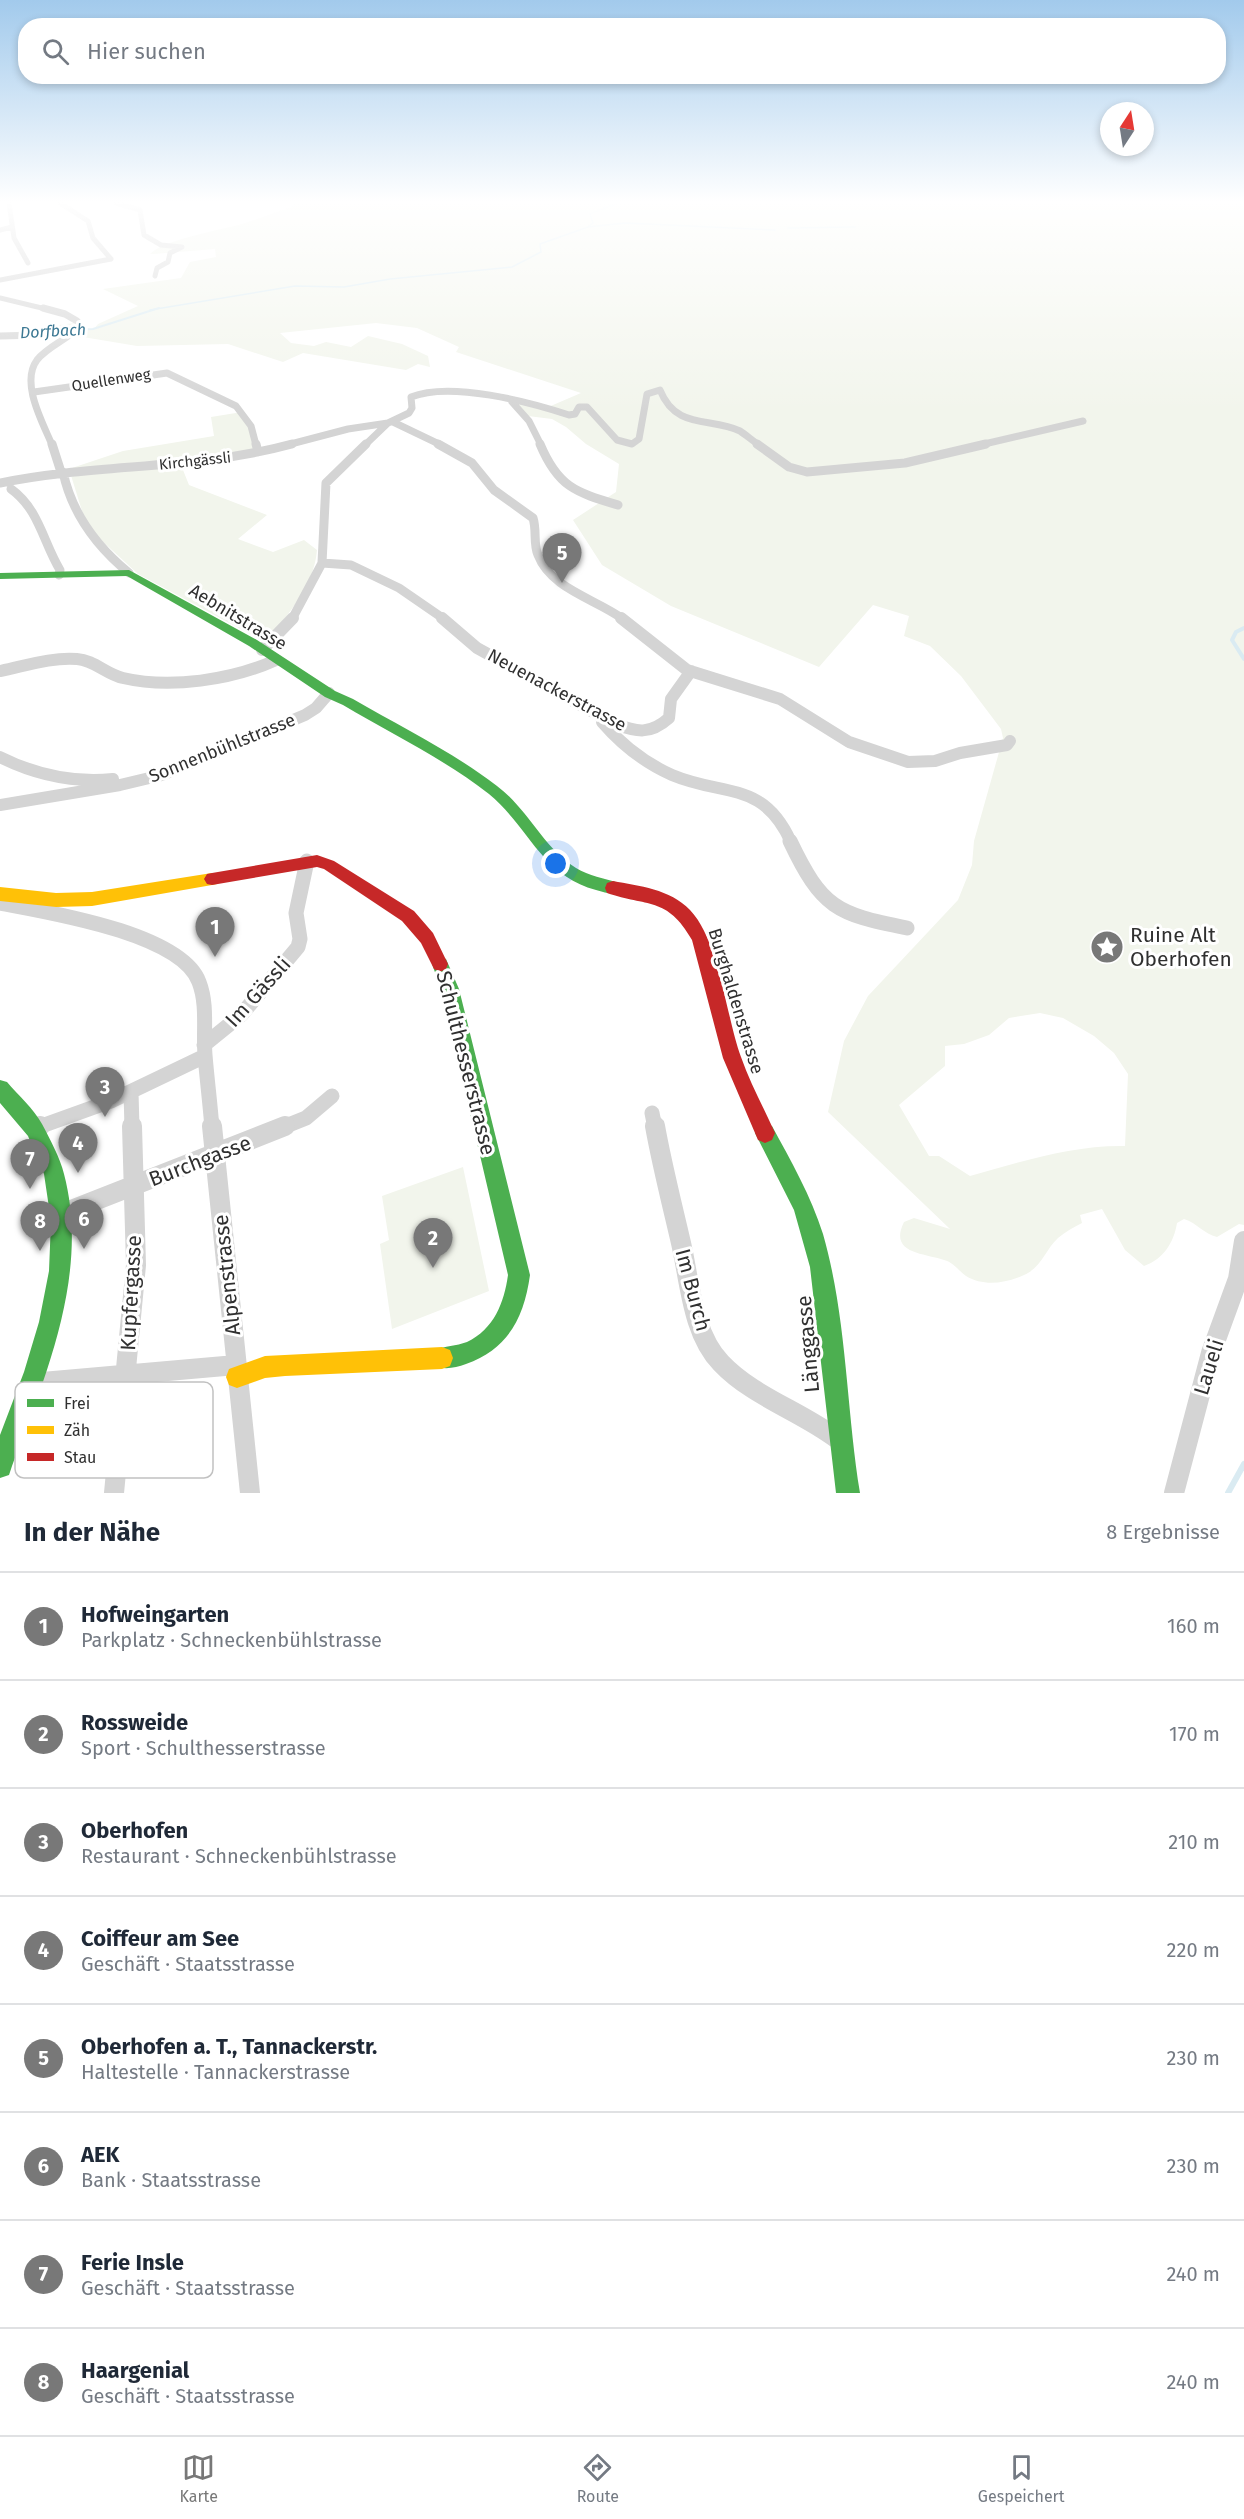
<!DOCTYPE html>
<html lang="de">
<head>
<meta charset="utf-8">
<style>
  body { margin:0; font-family:"Fira Sans",sans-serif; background:#f2f2f3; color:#1f2937 }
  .compass { position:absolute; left:1100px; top:102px; width:54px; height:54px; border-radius:50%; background:#fff; box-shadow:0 3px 9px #0003; rotate:12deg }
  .you { position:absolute; left:556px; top:864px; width:21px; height:21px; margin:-15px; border:4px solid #fff; border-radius:50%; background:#1a73e8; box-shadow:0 0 0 9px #1a73e833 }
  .badge { display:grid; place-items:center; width:39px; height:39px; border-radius:50%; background:#787878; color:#fff; font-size:20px; font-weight:700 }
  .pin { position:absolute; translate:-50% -50px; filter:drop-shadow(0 2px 3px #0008) }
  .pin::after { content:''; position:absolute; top:32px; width:21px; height:18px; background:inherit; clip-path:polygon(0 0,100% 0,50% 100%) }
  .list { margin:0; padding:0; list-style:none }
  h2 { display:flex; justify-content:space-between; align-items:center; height:78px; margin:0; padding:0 24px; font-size:26px }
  h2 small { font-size:20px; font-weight:400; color:#747a83 }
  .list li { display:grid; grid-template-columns:39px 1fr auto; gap:18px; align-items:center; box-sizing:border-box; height:108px; padding:0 24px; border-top:2px solid #e0e1e3 }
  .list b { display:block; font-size:22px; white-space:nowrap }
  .list p { margin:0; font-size:20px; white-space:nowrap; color:#747a83 }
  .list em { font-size:20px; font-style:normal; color:#747a83 }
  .icon { flex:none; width:33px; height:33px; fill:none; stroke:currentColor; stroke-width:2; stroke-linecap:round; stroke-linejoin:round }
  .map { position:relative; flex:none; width:1244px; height:1493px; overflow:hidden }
  .search { position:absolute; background:#fff; box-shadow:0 3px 9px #0003; left:18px; right:18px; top:18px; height:66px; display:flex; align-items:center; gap:15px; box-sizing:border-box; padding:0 21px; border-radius:24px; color:#747a83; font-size:22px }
  .sheet { height:942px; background:#fff }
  nav { display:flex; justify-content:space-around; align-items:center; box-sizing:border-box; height:84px; border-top:2px solid #e0e1e3; background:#fff; font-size:16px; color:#747a83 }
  nav a { display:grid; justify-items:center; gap:3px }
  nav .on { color:#787878 }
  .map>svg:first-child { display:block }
  .green { fill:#f2f5ec; fill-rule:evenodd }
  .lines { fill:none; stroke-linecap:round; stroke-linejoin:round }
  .stream-far3 { stroke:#daebf2; stroke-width:1.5 }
  .stream-far2 { stroke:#daebf2; stroke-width:2 }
  .stream-far1 { stroke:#daebf2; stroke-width:4 }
  .stream { stroke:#daebf2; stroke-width:6 }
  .street-far5 { stroke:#d4d4d4; stroke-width:5 }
  .street-far4 { stroke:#d4d4d4; stroke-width:7 }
  .street-far3 { stroke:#d4d4d4; stroke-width:9 }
  .street-far2 { stroke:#d4d4d4; stroke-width:12 }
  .street-far1 { stroke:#d4d4d4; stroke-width:15 }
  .street { stroke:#d4d4d4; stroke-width:20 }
  .fast { fill:#4caf50; fill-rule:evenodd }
  .slow { fill:#ffc107; fill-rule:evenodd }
  .jam { fill:#c62828; fill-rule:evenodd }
  .labels { text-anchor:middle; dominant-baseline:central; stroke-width:6; stroke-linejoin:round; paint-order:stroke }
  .far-street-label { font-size:15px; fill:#303030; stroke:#fff }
  .far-water-label { font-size:16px; font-style:italic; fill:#3c7893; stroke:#fff }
  .street-label { font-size:18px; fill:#303030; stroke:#fff }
  .near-poi-label { font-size:21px; fill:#303030; stroke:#fff; text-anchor:start }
  .near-street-label { font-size:21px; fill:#303030; stroke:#fff }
  .key { fill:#fff; stroke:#c1c1c1; stroke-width:1.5 }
  .key-label { font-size:16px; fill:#303030 }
</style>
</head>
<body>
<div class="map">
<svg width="1244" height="1493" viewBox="0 0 1244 1493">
  <rect width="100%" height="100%" fill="#fff"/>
  <!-- green -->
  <path class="green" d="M 294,203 L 1244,203 L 1244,1225 L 1239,1224 L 1217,1237 C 1204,1234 1197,1223 1184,1219 L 1177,1223 C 1174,1242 1164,1259 1144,1266 L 1125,1250 L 1102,1209 L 1080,1215 L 1082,1223 C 1074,1227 1065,1232 1058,1238 C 1045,1250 1042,1267 1024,1275 C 1006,1283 984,1287 966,1276 C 959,1271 953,1262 944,1260 C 925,1253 888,1254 904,1222 L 914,1218 L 950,1229 L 828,1112 L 844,1041 L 868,996 L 958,900 L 972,865 L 974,841 L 1003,738 L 1001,729 L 961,676 L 930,646 L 904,636 L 909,616 L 873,605 L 819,667 L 671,606 L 602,565 L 573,520 L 616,492 L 619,464 L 586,444 L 566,427 L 552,419 L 528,416 L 511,401 L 546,408 L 581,393 L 456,352 L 459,347 L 417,328 L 376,323 L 280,333 L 291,343 L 314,346 L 326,342 L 351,347 L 368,336 L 402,344 L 428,356 L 430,367 L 418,364 L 406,370 L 303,353 L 283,362 L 228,344 L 137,346 L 83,337 L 5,334 L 66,324 L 76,323 L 76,328 L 94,329 L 98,324 L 138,306 L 103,289 L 181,278 L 190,262 L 216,257 L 215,249 L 154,254 L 150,254 C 163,240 220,230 242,224 C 259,219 275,212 292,207 ZM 1040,1013 L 1063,1018 L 1094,1036 L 1114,1053 L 1128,1074 L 1125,1146 C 1073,1145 1020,1162 970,1176 L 939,1156 L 929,1156 L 899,1105 L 945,1066 L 945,1046 L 964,1044 L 989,1035 L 1009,1018 Z
    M 242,412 L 246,417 L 258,452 L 181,465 L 189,485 L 267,515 L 238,539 L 273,552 L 304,540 L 317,550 C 314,586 288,615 265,642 L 138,574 L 87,527 L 69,469 L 123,451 L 214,436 L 211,417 Z
    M 463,1167 L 489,1291 L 392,1329 L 380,1244 L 389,1240 L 382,1196 Z"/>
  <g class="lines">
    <!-- stream-far3 -->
    <path class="stream-far3" d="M 589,226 L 593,223 L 590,214 L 617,203
      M 788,228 L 855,227
      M 150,310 L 295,286 L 344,287 L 390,279 L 512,267 L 541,252 L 540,244 L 588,227 L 625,223 L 775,230"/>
    <!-- stream-far2 -->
    <path class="stream-far2" d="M 34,332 L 93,329 L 159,308"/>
    <!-- stream-far1 -->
    <path class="stream-far1" d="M 1244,628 L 1236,632 L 1232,640 L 1244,659"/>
    <!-- stream -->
    <path class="stream" d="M 1228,1493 L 1244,1464"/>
    <!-- street-far5 -->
    <path class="street-far5" d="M 9,203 L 14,238 L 28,263
      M 60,203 L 88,221 L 93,238 L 111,259
      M 116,203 L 140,210 L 144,235 L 161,245 L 182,247 L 170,253 L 168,262 L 157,268 L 155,276
      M 0,230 L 12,227
      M 0,280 L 111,259
      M 0,298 L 50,310"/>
    <!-- street-far4 -->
    <path class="street-far4" d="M 43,308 L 65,314 L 77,321
      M 0,336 L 79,334
      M 34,392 L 167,373 L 236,406 L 251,426 L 256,445
      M 512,402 L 529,421 L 541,445
      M 393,422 L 441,445
      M 52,445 C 43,423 20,383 37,360 C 45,350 57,344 67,337
      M 287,445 L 348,429 L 388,423
      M 365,445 L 388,423 L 409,413 L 412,408 L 411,397 C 450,381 530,402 569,415 L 575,414 L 579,407 L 587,407 L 617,440 L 632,444 L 639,439 L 647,394 L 660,390 C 676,430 710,417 740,431 C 746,435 753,441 759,445
      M 980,445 L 1083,421"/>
    <!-- street-far3 -->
    <path class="street-far3" d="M 52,444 L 61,472
      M 256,444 L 258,452
      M 438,444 L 472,463 L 494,490 L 533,518 C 537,530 533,544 538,555 C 551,589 596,599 623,619
      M 540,444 C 558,487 575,492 618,505
      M 757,444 L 789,467 L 807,472 L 905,463 L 986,444
      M 63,472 C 72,514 96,546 129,573
      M 0,483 C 97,463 197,470 292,444
      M 11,489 C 39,509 43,542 60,570 L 59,575
      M 322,563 L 351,565 L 399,588 L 444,619
      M 292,619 L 322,563 L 326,483 L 366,444"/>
    <!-- street-far2 -->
    <path class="street-far2" d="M 442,618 L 477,648 L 615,724 C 637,732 650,735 669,718 L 671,699 L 691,671
      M 621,618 L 687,670 L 780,699 L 849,742 L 908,762 L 935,761 L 960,753 L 1007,745 L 1010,741
      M 262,650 L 293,618
      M 0,671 C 25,666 51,657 77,659 C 94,660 106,674 123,678 C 170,689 232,680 276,660
      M 602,722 C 621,744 645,763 672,775 C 724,797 763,780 791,842
      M 0,757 C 36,775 73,783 113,779
      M 0,805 L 120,785 L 162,775 L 305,715 L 316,708 L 329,693"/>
    <!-- street-far1 -->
    <path class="street-far1" d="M 790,841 C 822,908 836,914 907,928
      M 0,903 C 47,912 181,933 199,982 C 208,1005 203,1031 205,1055 C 207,1079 210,1103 212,1128
      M 204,1045 L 241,1015 L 298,947 L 300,939 L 296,913 L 307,861
      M 131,1092 L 132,1128
      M 652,1113 L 655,1128
      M 36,1128 L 111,1101 L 205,1056
      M 281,1128 L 306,1118 L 332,1096"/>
    <!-- street -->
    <path class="street" d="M 212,1126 L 250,1493
      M 655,1126 C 662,1165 672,1204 681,1243 C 690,1282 692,1333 721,1363 C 752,1396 800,1411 836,1438
      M 35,1128 L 40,1126
      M 61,1214 L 285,1126
      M 31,1383 L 236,1365
      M 114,1493 L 136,1265 L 132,1126
      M 1174,1493 L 1211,1353 L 1238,1279 L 1244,1241"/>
    <!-- fast -->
    <path class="fast" d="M 129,570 L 257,640 L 335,691 L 353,699 C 401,727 453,752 497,786 C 528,809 544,849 576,868 C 589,876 604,878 619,883 L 621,888 L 619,893 C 611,895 604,892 596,890 C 540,874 530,828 489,794 C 444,759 392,734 343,705 L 325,697 L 249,646 L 127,576 L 0,579 L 0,573 Z
      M 440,956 L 446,959 L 459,989 L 530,1275 C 524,1318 508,1349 466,1364 C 455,1368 445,1370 434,1366 L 431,1358 L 434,1350 C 445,1346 456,1346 467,1342 C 494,1329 504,1303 508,1275 L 441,989 L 432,964 L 434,959 Z
      M 0,1080 L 7,1082 C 18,1095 34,1109 42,1124 C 50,1139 60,1158 64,1174 C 90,1273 46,1375 12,1466 L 9,1475 L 0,1478 L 0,1435 L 24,1372 L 39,1322 L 49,1271 L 51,1221 L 44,1174 L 28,1136 L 0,1103 Z
      M 765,1123 L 772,1126 C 791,1161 811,1196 823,1234 C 847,1318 846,1407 860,1493 L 836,1493 L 810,1267 L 794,1210 L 755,1133 L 758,1126 Z"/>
    <!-- slow -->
    <path class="slow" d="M 212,873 L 217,874 L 220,879 L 217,884 L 212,885 L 92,906 L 56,907 L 0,901 L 0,887 L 56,893 L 92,892 Z
      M 442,1347 L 450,1350 L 453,1358 L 450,1366 L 442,1369 L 285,1376 L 265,1378 L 237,1388 L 229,1385 L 226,1377 L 229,1369 L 265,1356 Z"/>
    <!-- jam -->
    <path class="jam" d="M 317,855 L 334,861 L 414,911 L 433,933 L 448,964 L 446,969 L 440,972 L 434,969 L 421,943 L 402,921 L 324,869 L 317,867 L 212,885 L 207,884 L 204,879 L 207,874 L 212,873 Z
      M 613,881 C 639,886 670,889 690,910 C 719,940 726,1016 741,1057 C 750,1083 764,1108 775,1133 L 772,1140 L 765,1143 L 758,1140 L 723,1058 L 692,940 C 667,896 647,907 607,893 L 605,888 L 607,883 Z"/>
  </g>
  <!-- sky -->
  <linearGradient id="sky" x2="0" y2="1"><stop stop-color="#a2caec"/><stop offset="0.49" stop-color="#fff"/><stop offset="1" stop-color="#fff" stop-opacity="0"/></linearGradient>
  <rect width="1244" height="412" fill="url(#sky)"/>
  <!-- icons -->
  <defs>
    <symbol id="sight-disc" viewBox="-11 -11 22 22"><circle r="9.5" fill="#787878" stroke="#fff"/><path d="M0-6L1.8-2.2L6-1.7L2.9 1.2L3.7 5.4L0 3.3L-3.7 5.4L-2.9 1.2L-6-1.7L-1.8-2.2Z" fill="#fff"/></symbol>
  </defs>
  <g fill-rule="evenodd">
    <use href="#sight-disc" x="1088" y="928" width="38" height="38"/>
  </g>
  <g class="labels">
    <!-- far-street labels -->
    <g class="far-street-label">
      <text transform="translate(111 380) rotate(-9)">Quellenweg</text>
      <text transform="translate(195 461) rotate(-6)">Kirchgässli</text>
    </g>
    <!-- far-water labels -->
    <g class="far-water-label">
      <text transform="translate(53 331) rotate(-3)">Dorfbach</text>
    </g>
    <!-- street labels -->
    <g class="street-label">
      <text transform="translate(238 617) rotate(31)">Aebnitstrasse</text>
      <text transform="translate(557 690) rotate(28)">Neuenackerstrasse</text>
      <text transform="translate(222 748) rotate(-22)">Sonnenbühlstrasse</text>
      <text transform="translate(736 1001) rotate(73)">Burghaldenstrasse</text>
    </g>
    <!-- near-poi labels -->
    <g class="near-poi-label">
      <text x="1130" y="935">Ruine Alt<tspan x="1130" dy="24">Oberhofen</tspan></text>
    </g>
    <!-- near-street labels -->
    <g class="near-street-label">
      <text transform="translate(258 992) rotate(-48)">Im Gässli</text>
      <text transform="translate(466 1063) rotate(76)">Schulthesserstrasse</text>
      <text transform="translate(200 1161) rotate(-21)">Burchgasse</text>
      <text transform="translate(227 1275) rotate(-96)">Alpenstrasse</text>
      <text transform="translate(693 1290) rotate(75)">Im Burch</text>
      <text transform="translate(131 1293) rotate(-87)">Kupfergasse</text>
      <text transform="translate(808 1344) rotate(-95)">Länggasse</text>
      <text transform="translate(1209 1367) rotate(-73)">Laueli</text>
    </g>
  </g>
  <!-- legend -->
  <rect x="15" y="1382" width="198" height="96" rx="9" class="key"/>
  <rect x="27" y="1399" width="27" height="8" fill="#4caf50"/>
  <rect x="27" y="1426" width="27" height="8" fill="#ffc107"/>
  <rect x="27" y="1453" width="27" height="8" fill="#c62828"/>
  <g class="key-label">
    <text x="64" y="1409">Frei</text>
    <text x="64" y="1436">Zäh</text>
    <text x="64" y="1463">Stau</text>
  </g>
</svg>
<svg class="compass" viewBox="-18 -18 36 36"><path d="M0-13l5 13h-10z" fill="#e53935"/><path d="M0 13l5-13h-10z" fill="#747a83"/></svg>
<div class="you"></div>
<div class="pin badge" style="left:215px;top:957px">1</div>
<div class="pin badge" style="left:433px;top:1268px">2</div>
<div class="pin badge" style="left:105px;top:1117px">3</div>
<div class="pin badge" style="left:78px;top:1173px">4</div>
<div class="pin badge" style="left:562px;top:583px">5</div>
<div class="pin badge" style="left:84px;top:1249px">6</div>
<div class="pin badge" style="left:30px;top:1189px">7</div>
<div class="pin badge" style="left:40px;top:1251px">8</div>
<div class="search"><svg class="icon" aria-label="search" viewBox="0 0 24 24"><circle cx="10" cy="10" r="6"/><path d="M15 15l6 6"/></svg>Hier suchen</div>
</div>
<section class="sheet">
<h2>In der Nähe<small>8 Ergebnisse</small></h2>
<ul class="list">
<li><span class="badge">1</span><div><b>Hofweingarten</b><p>Parkplatz · Schneckenbühlstrasse</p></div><em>160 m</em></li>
<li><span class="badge">2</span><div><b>Rossweide</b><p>Sport · Schulthesserstrasse</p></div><em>170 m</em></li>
<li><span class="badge">3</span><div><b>Oberhofen</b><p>Restaurant · Schneckenbühlstrasse</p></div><em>210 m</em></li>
<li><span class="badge">4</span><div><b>Coiffeur am See</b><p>Geschäft · Staatsstrasse</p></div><em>220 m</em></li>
<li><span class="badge">5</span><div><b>Oberhofen a. T., Tannackerstr.</b><p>Haltestelle · Tannackerstrasse</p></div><em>230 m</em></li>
<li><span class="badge">6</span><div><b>AEK</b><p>Bank · Staatsstrasse</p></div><em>230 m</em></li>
<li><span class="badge">7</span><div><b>Ferie Insle</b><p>Geschäft · Staatsstrasse</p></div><em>240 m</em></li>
<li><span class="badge">8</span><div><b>Haargenial</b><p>Geschäft · Staatsstrasse</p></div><em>240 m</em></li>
</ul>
</section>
<nav>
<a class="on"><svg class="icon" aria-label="map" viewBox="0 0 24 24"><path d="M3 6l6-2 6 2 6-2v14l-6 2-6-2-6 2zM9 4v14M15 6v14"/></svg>Karte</a>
<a><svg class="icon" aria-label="directions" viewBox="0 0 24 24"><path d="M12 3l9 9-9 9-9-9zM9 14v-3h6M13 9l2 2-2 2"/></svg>Route</a>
<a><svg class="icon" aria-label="saved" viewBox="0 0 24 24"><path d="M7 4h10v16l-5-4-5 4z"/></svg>Gespeichert</a>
</nav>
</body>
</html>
